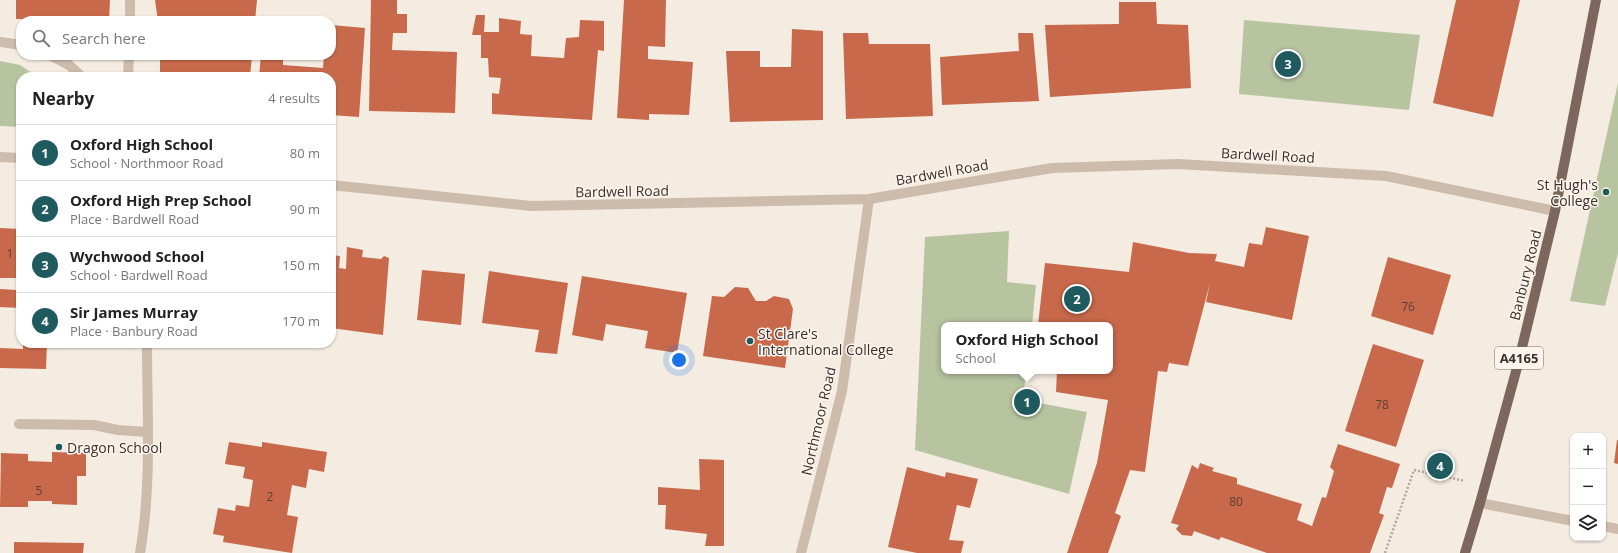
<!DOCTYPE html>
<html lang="en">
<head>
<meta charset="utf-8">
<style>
  body { margin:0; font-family:"Open Sans",sans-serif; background:#f2f2f2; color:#222 }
  .controls { position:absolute; right:12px; bottom:12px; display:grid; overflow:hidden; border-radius:8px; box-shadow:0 1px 3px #0004 }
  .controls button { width:36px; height:36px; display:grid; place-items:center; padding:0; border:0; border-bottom:1px solid #e0e0e0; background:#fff; color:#222; font:20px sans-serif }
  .you { position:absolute; left:679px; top:360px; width:14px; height:14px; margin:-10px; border:3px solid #fff; border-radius:50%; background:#1a73e8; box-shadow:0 0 0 6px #1a73e833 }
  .badge { display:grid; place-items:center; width:26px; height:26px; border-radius:50%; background:#1f5a5e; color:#fff; font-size:13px; font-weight:700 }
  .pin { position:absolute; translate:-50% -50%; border:2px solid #fff; box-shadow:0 1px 4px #0006 }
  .popup { position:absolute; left:941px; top:322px; width:172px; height:52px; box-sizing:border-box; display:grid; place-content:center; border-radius:8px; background:#fff; filter:drop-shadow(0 1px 3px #0005); font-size:13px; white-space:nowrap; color:#767676 }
  .popup b { font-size:15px; color:#222 }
  .popup::after { content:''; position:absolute; left:50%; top:100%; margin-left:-8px; border:8px solid transparent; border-top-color:#fff }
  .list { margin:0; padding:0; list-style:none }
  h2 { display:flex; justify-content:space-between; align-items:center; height:52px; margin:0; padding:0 16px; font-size:17px }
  h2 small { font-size:13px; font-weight:400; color:#767676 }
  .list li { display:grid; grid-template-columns:26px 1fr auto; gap:12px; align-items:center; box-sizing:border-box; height:56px; padding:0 16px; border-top:1px solid #e0e0e0 }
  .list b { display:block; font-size:15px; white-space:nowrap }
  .list p { margin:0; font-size:13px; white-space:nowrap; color:#767676 }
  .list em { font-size:13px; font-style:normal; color:#767676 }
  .icon { flex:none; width:22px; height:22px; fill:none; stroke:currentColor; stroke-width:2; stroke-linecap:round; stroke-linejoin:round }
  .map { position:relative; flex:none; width:1618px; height:553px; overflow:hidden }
  .search { position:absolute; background:#fff; box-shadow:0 1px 3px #0004; left:16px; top:16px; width:320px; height:44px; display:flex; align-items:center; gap:10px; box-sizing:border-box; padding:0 14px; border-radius:16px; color:#767676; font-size:15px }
  .panel { position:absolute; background:#fff; box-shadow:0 1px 3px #0004; left:16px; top:72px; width:320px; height:276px; border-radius:16px }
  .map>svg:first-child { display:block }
  .green { fill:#b8c4a0 }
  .building { fill:#c8694b }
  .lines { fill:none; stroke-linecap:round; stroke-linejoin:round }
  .path { stroke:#b9a596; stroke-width:2.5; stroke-dasharray:2 2; stroke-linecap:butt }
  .service { stroke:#cdbbac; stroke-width:10 }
  .minor { stroke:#cdbbac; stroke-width:10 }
  .primary { stroke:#7d675c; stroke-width:10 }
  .poi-dot { fill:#1f5a5e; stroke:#fbf5ee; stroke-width:1.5 }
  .labels { text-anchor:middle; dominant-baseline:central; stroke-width:3; stroke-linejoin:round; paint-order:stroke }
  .number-label { font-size:12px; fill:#5e3e33 }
  .shield { fill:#fbf5ee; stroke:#756b66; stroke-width:1 }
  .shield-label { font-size:13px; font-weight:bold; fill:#3b302b }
  .street-label { font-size:14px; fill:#3b302b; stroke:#fbf5ee }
  .poi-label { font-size:14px; fill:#3b302b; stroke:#fbf5ee; text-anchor:start }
</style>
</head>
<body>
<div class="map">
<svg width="1618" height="553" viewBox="0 0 1618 553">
  <rect width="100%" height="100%" fill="#f4ebe1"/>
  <!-- green -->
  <path class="green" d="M 1244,20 L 1420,35 L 1409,110 L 1239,94 Z
    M 0,61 L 20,65 L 38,77 L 21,77 L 21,127 L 0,126 Z
    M 1618,83 L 1618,253 L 1605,306 L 1570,301 Z
    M 1009,231 L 1007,282 L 1036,285 L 1032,325 L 944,325 L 944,371 L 1026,371 L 1023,400 L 1087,412 L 1069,494 L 915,450 L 925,237 Z"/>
  <!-- building -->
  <path class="building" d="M 16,0 L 110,0 L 109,21 L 16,19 Z
    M 155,0 L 257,0 L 255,21 L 158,21 Z
    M 371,0 L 397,0 L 397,14 L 407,14 L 407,33 L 393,33 L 392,50 L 457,52 L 455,113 L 369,111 Z
    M 624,0 L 666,0 L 665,47 L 648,46 L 648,59 L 693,62 L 689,115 L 649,114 L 649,120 L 617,118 Z
    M 1456,0 L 1520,0 L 1493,117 L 1433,103 Z
    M 1119,2 L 1156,2 L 1157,24 L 1188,25 L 1191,88 L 1050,97 L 1045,25 L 1119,24 Z
    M 476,15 L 485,15 L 484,32 L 499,32 L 499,18 L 521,21 L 520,34 L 532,35 L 531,56 L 564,58 L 566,38 L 579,37 L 580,20 L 604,21 L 604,51 L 598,50 L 592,120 L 492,114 L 492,93 L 499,94 L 501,78 L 489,77 L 488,58 L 481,58 L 481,35 L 472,35 Z
    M 331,25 L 365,28 L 359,117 L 331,115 L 331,77 L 259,77 L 261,55 L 283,55 L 283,65 L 323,68 L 324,55 L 331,55 Z
    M 792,29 L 823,31 L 823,120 L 730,122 L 726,51 L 760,51 L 760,67 L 791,67 Z
    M 843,33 L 868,33 L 869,44 L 930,44 L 933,116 L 846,119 Z
    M 1018,33 L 1033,33 L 1039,101 L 942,105 L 940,57 L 1019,51 Z
    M 160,55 L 252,55 L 250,77 L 160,77 Z
    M 1266,227 L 1309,236 L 1292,320 L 1206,302 L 1210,283 L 1188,366 L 1169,363 L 1167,372 L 1158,371 L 1145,472 L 1130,470 L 1115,513 L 1121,516 L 1108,553 L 1067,553 L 1097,463 L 1108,400 L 1056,392 L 1057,371 L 1110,371 L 1110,325 L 1038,325 L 1045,263 L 1129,272 L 1133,242 L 1189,253 L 1217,254 L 1215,261 L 1244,267 L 1249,243 L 1262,245 Z
    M 0,228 L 21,229 L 21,308 L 0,307 L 0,289 L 17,290 L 17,278 L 0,278 Z
    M 347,247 L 363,250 L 362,257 L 381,259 L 384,256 L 389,258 L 383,335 L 331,328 L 331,255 L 340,256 L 339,268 L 346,269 Z
    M 1388,257 L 1451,275 L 1433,335 L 1371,316 Z
    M 422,270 L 465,274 L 461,325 L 417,320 Z
    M 489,271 L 568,283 L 557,354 L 535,352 L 539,330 L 482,323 Z
    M 582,276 L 687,293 L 677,353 L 645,348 L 648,331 L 606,324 L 603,341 L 572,335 Z
    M 735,287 L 748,288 L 756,301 L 766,301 L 774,296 L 789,299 L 793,309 L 785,368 L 703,356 L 712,296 L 724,297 Z
    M 23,343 L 47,343 L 46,369 L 0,368 L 0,348 L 23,349 Z
    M 1373,344 L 1424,360 L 1396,447 L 1345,431 Z
    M 1617,440 L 1618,440 L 1618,464 L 1614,463 Z
    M 229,442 L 262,447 L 262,442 L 327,452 L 324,472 L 309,469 L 306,488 L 292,485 L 287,515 L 298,517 L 292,553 L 223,542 L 224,536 L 213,534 L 218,508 L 235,511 L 236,505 L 249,507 L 253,480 L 243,478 L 245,467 L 225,464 Z
    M 1338,444 L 1400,464 L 1392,488 L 1387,487 L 1379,513 L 1384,515 L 1370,553 L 1267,553 L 1221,537 L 1219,540 L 1194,531 L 1192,536 L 1182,535 L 1176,529 L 1179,525 L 1171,523 L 1192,465 L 1198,469 L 1200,463 L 1214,468 L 1212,471 L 1237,478 L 1237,484 L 1302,504 L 1297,520 L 1312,526 L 1322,497 L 1326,498 L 1334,471 L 1330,467 Z
    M 52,452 L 86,453 L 86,476 L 77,476 L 77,505 L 52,504 L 52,501 L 28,501 L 28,507 L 0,507 L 1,453 L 28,454 L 28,461 L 52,462 Z
    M 699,459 L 724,460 L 724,546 L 705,546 L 707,534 L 665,529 L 666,505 L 658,505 L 658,487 L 700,490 Z
    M 907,467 L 945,477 L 946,472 L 978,479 L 970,508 L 957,505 L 949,540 L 964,541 L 961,553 L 917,553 L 888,547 Z
    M 14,542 L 84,543 L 83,553 L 14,553 Z"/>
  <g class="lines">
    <!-- path -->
    <path class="path" d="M 1385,553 L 1414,470 L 1465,481"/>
    <!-- service -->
    <path class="service" d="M 130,21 L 130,0
      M 0,42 L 21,45
      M 50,55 L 69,65 L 82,77
      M 128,77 L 129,55
      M 19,424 L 94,425 L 118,430 L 147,432"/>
    <!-- minor -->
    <path class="minor" d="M 0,157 L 21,158
      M 331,185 L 531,206 L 869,199 L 1052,168 L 1178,164 L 1386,176 L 1555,211
      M 1480,503 L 1573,521
      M 1603,526 L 1618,529
      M 140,553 C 152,486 147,411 147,343
      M 801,553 L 842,391 L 869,199"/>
    <!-- primary -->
    <path class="primary" d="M 1465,553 L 1480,503 L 1518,364 L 1555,211 L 1596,0"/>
  </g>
  <!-- markers -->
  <g class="poi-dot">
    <circle cx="1606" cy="192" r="4"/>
    <circle cx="750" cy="341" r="4"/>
    <circle cx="59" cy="447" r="4"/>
  </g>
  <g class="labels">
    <!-- number labels -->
    <g class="number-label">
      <text x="10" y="253">1</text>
      <text x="1408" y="306">76</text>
      <text x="1382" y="404">78</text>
      <text x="39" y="490">5</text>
      <text x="270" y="496">2</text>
      <text x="1236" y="501">80</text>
    </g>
    <!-- shield labels -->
    <rect class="shield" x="1495" y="347" width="48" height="22" rx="3"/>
    <g class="shield-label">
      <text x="1519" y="358">A4165</text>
    </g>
    <!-- street labels -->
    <g class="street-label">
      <text transform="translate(1268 155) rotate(3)">Bardwell Road</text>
      <text transform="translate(942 172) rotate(-10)">Bardwell Road</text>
      <text transform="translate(622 191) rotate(-1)">Bardwell Road</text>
      <text transform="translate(1525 275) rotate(-76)">Banbury Road</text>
      <text transform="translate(818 421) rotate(-77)">Northmoor Road</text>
    </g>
    <!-- poi labels -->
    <g class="poi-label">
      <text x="1598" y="184" text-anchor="end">St Hugh's<tspan x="1598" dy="16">College</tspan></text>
      <text x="758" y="333">St Clare's<tspan x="758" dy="16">International College</tspan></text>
      <text x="67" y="447">Dragon School</text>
    </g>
  </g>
</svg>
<div class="controls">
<button>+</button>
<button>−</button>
<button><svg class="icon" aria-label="layers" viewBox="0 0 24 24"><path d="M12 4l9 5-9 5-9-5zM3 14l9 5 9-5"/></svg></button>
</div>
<div class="you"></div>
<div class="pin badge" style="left:1027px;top:402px">1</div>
<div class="popup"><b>Oxford High School</b>School</div>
<div class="pin badge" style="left:1077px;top:299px">2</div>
<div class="pin badge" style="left:1288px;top:64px">3</div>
<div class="pin badge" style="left:1440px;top:466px">4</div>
<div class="search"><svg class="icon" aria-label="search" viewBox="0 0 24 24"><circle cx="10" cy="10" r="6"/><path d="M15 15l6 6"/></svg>Search here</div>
<section class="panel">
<h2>Nearby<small>4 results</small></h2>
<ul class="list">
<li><span class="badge">1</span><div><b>Oxford High School</b><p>School · Northmoor Road</p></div><em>80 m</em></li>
<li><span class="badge">2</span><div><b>Oxford High Prep School</b><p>Place · Bardwell Road</p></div><em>90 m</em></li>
<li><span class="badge">3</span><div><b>Wychwood School</b><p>School · Bardwell Road</p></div><em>150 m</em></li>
<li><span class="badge">4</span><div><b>Sir James Murray</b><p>Place · Banbury Road</p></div><em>170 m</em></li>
</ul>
</section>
</div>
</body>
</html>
